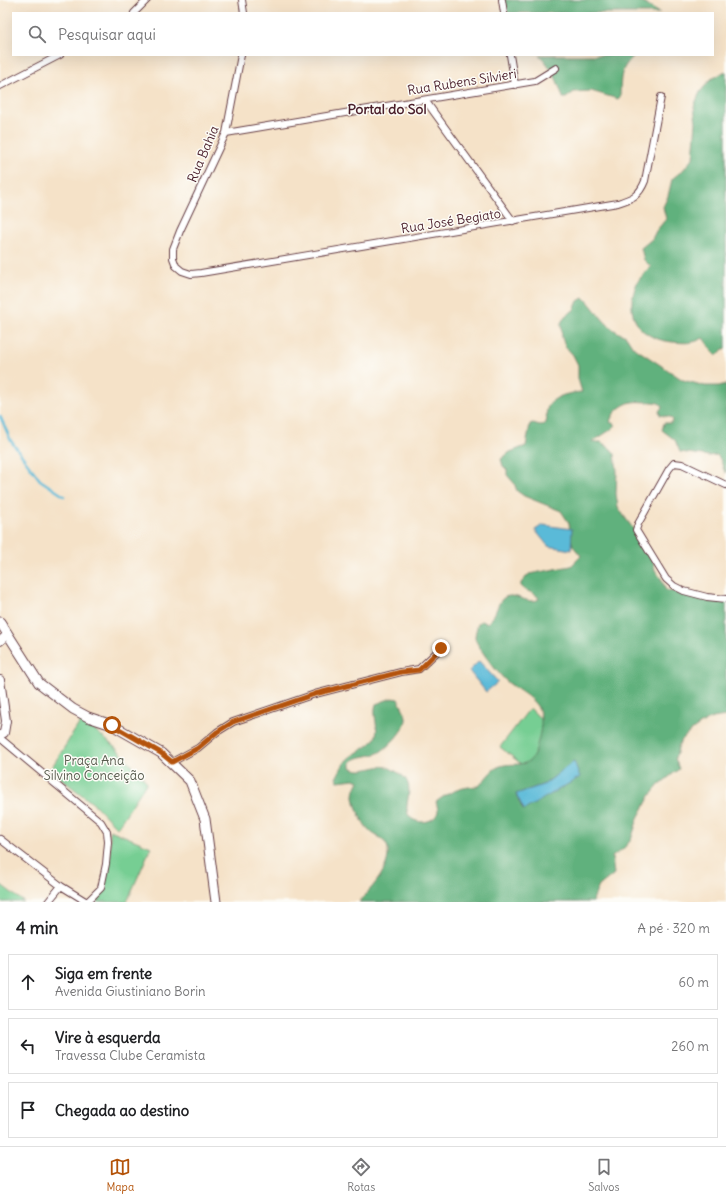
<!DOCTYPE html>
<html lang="pt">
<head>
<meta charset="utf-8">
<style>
  body { margin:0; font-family:Delius,sans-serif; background:#f6f6f6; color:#202124 }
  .stop { position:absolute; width:12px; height:12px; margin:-9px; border:3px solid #b45309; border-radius:50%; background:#fff }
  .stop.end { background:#b45309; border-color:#fff; box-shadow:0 1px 4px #0008 }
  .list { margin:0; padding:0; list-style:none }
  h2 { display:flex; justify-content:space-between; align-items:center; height:52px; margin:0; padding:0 16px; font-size:17px }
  h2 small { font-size:13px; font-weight:400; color:#757577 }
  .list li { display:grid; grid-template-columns:26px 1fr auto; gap:12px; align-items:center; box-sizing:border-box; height:56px; margin:0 8px 8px; padding:0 8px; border:1px solid #e0e0e0; border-radius:0px }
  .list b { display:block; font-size:15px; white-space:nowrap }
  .list p { margin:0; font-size:13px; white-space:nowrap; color:#757577 }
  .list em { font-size:13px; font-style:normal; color:#757577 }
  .icon { flex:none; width:22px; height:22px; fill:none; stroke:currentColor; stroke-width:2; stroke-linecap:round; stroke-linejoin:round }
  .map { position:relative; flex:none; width:726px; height:902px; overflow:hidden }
  .search { position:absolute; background:#fff; box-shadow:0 4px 16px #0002; left:12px; right:12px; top:12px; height:44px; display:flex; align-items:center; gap:10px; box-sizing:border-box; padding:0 14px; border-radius:0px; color:#757577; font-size:15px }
  .sheet { height:244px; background:#fff }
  nav { display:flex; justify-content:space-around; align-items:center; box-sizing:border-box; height:56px; border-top:1px solid #e0e0e0; background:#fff; font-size:11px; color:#757577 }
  nav a { display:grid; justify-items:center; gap:2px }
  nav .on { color:#b45309 }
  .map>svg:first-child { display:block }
  .green { fill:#76ce93; stroke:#60765f }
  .forest { fill:#60b17d; stroke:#556854; fill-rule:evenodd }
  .water { fill:#5abad8; stroke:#526c82 }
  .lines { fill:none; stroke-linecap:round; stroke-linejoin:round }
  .stream { stroke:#5abad8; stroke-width:2.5 }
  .minor-casing { stroke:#643c43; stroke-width:8 }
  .tertiary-casing { stroke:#643c43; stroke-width:10 }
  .secondary-casing { stroke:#643c43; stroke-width:11 }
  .minor { stroke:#fff; stroke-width:6 }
  .tertiary { stroke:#fff; stroke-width:8 }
  .secondary { stroke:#fff; stroke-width:9 }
  .route { stroke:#b45309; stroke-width:5 }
  .labels { text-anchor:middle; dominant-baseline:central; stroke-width:3; stroke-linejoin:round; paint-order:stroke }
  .street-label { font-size:13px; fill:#4a1f2b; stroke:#fdfcf7 }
  .park-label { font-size:13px; fill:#595c4f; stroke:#fdfcf7 }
  .neighbourhood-label { font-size:14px; font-weight:bold; fill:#4a1f2b; stroke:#fdfcf7 }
</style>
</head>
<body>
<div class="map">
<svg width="726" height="902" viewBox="0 0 726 902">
  <rect width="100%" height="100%" fill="#fdfcf7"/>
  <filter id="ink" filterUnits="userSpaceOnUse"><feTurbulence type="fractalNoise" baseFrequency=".025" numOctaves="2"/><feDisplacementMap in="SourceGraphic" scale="8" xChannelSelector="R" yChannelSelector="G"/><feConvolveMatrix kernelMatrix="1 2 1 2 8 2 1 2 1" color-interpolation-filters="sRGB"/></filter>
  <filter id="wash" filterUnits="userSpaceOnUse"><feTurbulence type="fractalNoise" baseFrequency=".012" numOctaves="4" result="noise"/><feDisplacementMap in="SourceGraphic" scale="16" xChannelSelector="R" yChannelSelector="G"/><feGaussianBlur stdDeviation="0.9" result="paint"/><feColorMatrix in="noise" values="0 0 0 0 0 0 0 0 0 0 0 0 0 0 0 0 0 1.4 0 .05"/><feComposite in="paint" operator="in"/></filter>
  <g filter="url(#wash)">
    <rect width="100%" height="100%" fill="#f5e2c8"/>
    <!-- green -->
    <path class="green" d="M 530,708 L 553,732 L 525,767 L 500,747 Z
      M 82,719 L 119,751 L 147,782 L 117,828 L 96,806 L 50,770 Z
      M 110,830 L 151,847 L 127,902 L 97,902 L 105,884 L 110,858 Z
      M 0,884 L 24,902 L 0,902 Z"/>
    <!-- forest -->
    <path class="forest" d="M 503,0 L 638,0 L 660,13 L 508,13 Z
      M 539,55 L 635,55 C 619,70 621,76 620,97 L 618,99 L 591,91 L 574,92 L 566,98 L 563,98 C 558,81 552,67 539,55 Z
      M 726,72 L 726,349 L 723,349 L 718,355 L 715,354 L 703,338 C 693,344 684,343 673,342 C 649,340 630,327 632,301 C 633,296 634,289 637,283 C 640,277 646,272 651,267 L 644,260 L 641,248 L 652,239 L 656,231 L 666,219 L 663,207 L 668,196 L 672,179 L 684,169 L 693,158 L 696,122 L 694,106 L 700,92 L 711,79 Z
      M 583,298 L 586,299 C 598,313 608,330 626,336 L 633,347 L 683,380 L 705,386 L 719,386 L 726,384 L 726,473 C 721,467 724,463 717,455 L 709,456 L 680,452 L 675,440 L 662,430 L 664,423 L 671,423 L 673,420 L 670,417 L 660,415 L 659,411 L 663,406 C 659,402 654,402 648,402 C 643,402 637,401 632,402 C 622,404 612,413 610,422 L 616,425 L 612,429 L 592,442 L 601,442 L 611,449 L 615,454 L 617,471 L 616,494 L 618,507 L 624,516 L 650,552 L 653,560 L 655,570 L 662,580 L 665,589 L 668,591 L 679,592 L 726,602 L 726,716 C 722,717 717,717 713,718 C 705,720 684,735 680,743 C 677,747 678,753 675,758 L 679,769 L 659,785 L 650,796 L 638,818 L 631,840 L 623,849 L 612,857 L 614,874 L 599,886 L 592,902 L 359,902 C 372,887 390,870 388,849 C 387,840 377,837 371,832 C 362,824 355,807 354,796 C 354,790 357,785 359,781 L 354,779 L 338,781 L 336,778 C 340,771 344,761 350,757 C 358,751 370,747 375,738 C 380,729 372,715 376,704 L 392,698 L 398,699 C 401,705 405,711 406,717 C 408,727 387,749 378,753 C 369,757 359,755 351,762 L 351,767 C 361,775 376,764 387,767 C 391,768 397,772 400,774 C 419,786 400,806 410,817 C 417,825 436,823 438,811 C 438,809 437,805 436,802 C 450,791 461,787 479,786 C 484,781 491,770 498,767 C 513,760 530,772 536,749 C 539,737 544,722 539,710 C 535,699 519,691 510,684 C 501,678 477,647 475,638 C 475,633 477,627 478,623 L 481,621 L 487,623 C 497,617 496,602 505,597 C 516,592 529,606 539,599 C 536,592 526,592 521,587 L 521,583 L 529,574 L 571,566 L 581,556 L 573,546 L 570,534 L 569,523 L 561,511 L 524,496 L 517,491 L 514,483 L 507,475 L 507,470 L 503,466 L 501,459 L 510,452 L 526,446 L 530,424 L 533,423 L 540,425 L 545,424 L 547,420 C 542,399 564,393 582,392 L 578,379 L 578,365 L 573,355 L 565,346 L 562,338 L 561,323 L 565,316 L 574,310 L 578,301 ZM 574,761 L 523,810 L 516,794 L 545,784 Z"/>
    <!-- water -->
    <path class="water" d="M 543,525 L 572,529 L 571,550 L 548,546 L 535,530 Z
      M 479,661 L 498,682 L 486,692 L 469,671 Z
      M 574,761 L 580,777 L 524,810 L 516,794 L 545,784 Z"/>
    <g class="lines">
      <!-- stream -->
      <path class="stream" d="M 0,416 L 11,441 L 40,480 L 64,496"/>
    </g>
  </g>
  <g filter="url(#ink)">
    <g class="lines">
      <defs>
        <path id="minor" d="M 242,0 L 244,13
          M 502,0 L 504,13
          M 134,13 L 147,0
          M 241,55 L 226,133 L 180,231 L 173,249 L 173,258 L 176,266 L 182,271 L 191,274 L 201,273 L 618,203 C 633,198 639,196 645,181 L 661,97
          M 510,55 L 515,85
          M 0,86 L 60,55
          M 425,100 L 513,221
          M 226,133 L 535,81 L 556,68
          M 726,485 L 682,464 L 674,463 L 669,469 L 638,524 L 636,530 L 666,579 L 674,586 L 684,591 L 707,597 L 726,599
          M 0,738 L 101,822 L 107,832 L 108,842 L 106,864 L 101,888 L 87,902
          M 172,762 L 198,748 L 217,732 L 233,722 L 315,694 L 401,672 L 419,669 L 441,648
          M 0,839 L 61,886 L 87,902
          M 48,902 L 61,886"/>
        <path id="tertiary" d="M 0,641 L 7,635
          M 0,680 L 6,721 L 4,733 L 0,735"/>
        <path id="secondary" d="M 0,622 L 39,683 L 73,709 L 88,717 L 112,725 L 161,753 L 190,781 L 205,819 L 216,902"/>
      </defs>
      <!-- minor casing -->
      <use href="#minor" class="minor-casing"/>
      <!-- tertiary casing -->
      <use href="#tertiary" class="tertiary-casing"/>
      <!-- secondary casing -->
      <use href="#secondary" class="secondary-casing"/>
      <!-- minor -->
      <use href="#minor" class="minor"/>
      <!-- tertiary -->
      <use href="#tertiary" class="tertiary"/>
      <!-- secondary -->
      <use href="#secondary" class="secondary"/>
    </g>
  </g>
  <g class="lines" filter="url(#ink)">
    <!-- route -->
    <path class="route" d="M 112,725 L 161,753 L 172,762 L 198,748 L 217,732 L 233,722 L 315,694 L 401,672 L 419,670 L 441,648"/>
  </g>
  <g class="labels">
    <!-- street labels -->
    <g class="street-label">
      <text transform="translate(462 82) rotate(-9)">Rua Rubens Silvieri</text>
      <text transform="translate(203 154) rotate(-67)">Rua Bahia</text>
      <text transform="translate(451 221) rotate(-9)">Rua José Begiato</text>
    </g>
    <!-- park labels -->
    <g class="park-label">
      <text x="94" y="760">Praça Ana<tspan x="94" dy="15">Silvino Conceição</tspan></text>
    </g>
    <!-- neighbourhood labels -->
    <g class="neighbourhood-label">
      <text x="387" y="109">Portal do Sol</text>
    </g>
  </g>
</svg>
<div class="stop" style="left:112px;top:725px"></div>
<div class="stop end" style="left:441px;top:648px"></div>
<div class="search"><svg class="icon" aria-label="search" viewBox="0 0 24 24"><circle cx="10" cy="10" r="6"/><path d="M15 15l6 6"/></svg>Pesquisar aqui</div>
</div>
<section class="sheet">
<h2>4 min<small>A pé · 320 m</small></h2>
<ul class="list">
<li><svg class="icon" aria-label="ahead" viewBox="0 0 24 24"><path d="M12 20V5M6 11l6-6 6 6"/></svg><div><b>Siga em frente</b><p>Avenida Giustiniano Borin</p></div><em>60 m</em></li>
<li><svg class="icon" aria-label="left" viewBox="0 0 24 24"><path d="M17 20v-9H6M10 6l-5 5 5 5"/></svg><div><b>Vire à esquerda</b><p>Travessa Clube Ceramista</p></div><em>260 m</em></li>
<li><svg class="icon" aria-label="arrive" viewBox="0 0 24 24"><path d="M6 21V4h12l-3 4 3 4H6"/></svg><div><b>Chegada ao destino</b></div></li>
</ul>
</section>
<nav>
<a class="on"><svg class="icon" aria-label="map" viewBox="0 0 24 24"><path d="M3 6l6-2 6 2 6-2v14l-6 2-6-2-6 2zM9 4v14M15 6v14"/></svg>Mapa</a>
<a><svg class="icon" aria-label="directions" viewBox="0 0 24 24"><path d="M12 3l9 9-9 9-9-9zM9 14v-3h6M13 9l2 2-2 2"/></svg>Rotas</a>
<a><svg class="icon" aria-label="saved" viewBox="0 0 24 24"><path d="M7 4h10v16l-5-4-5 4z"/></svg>Salvos</a>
</nav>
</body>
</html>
